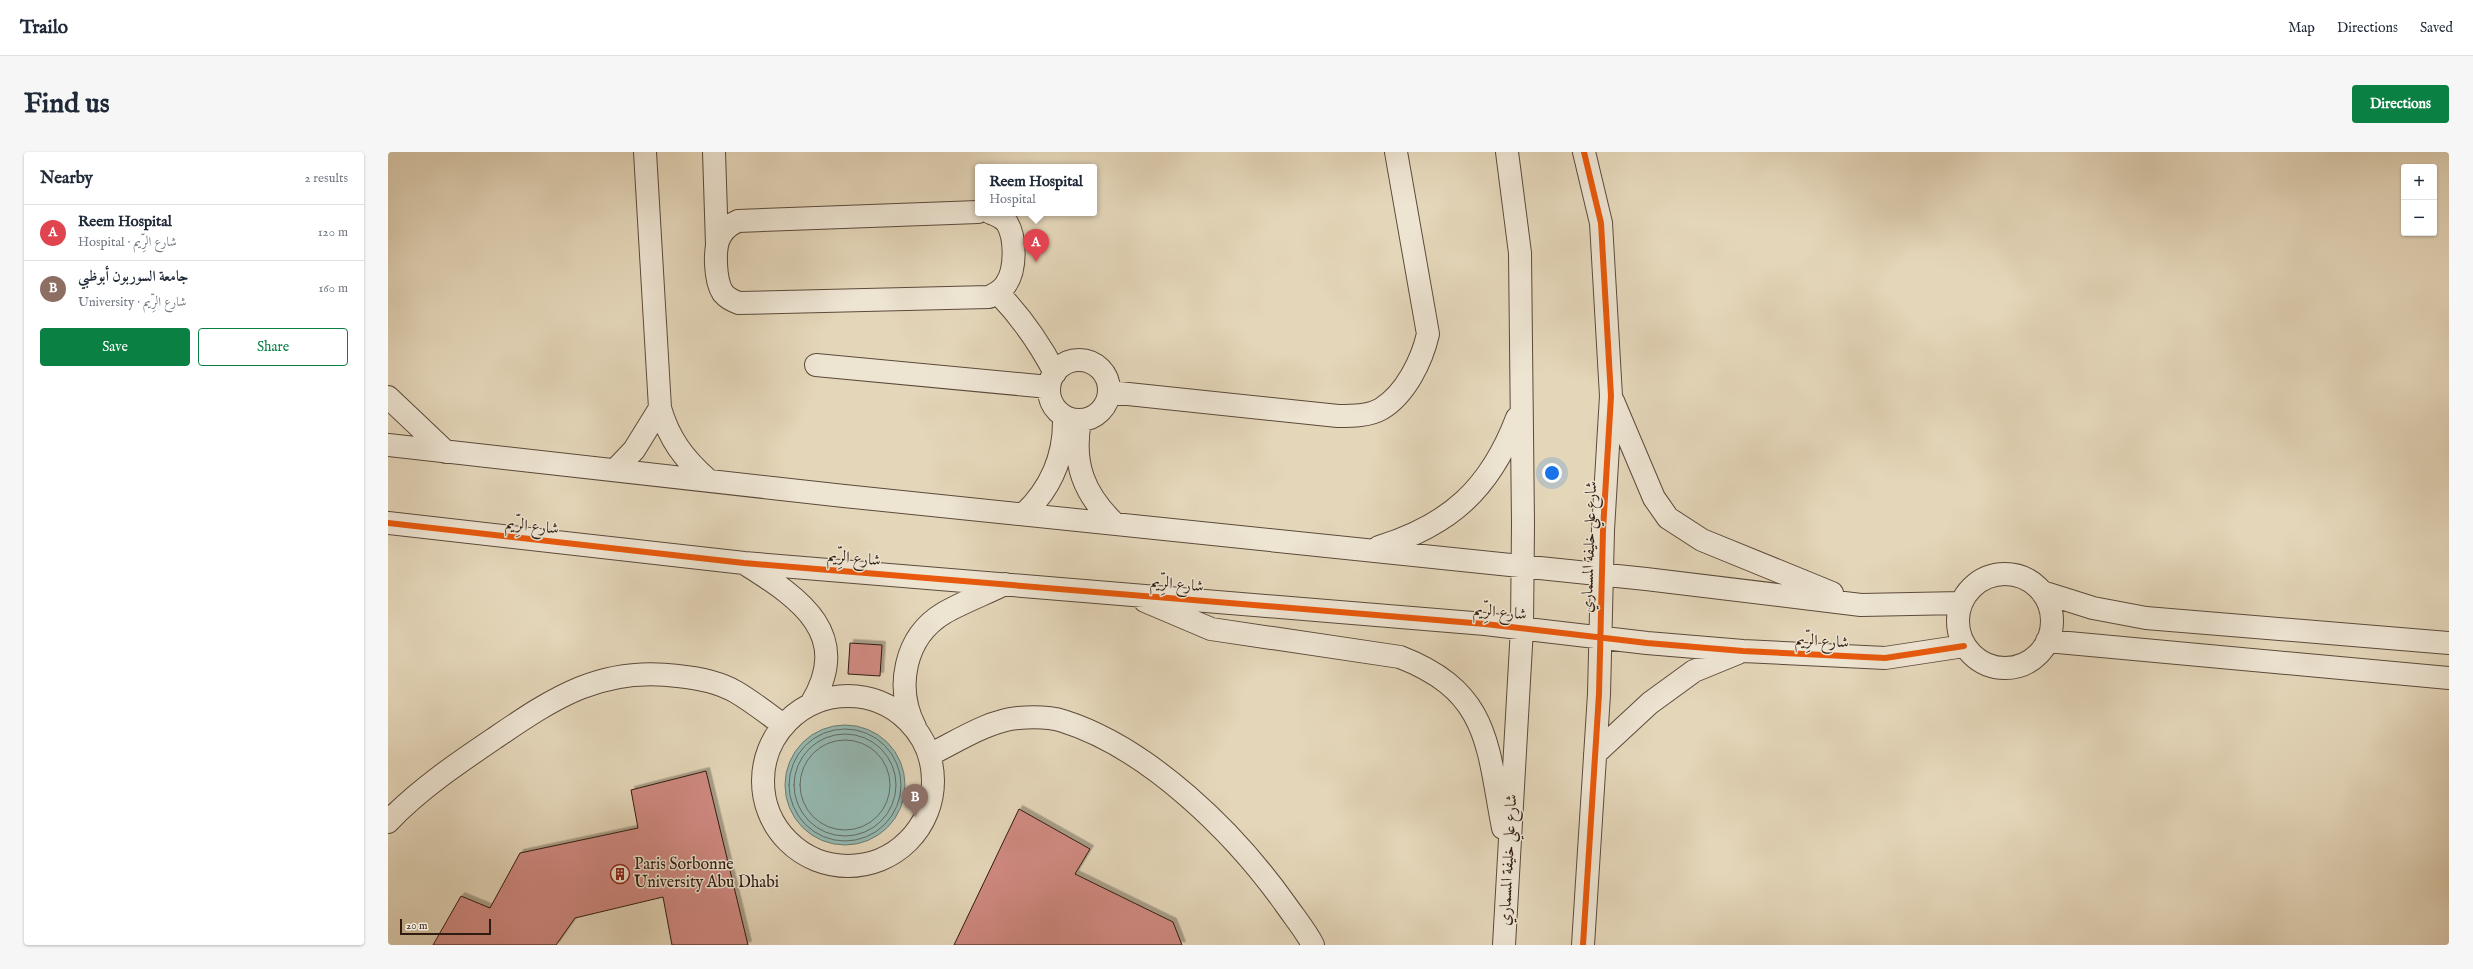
<!DOCTYPE html>
<html lang="en">
<head>
<meta charset="utf-8">
<style>
  body { margin:0; font-family:"IM FELL English",Amiri,serif; background:#f6f6f7; color:#1f2937 }
  .controls { position:absolute; right:12px; top:12px; display:grid; overflow:hidden; border-radius:4px; box-shadow:0 1px 3px #0004 }
  .controls button { width:36px; height:36px; display:grid; place-items:center; padding:0; border:0; border-bottom:1px solid #e0e1e3; background:#fff; color:#1f2937; font:20px sans-serif }
  .scale { position:absolute; left:12px; bottom:10px; width:91px; box-sizing:border-box; padding-left:4px; border:2px solid #2f1b10; border-top:0; font-size:11px; line-height:14px; white-space:nowrap; color:#2f1b10; -webkit-text-stroke:3px #ede4d2; paint-order:stroke }
  .you { position:absolute; left:1164px; top:321px; width:14px; height:14px; margin:-10px; border:3px solid #fff; border-radius:50%; background:#1a73e8; box-shadow:0 0 0 6px #1a73e833 }
  .badge { display:grid; place-items:center; width:26px; height:26px; border-radius:50%; background:#0b8043; color:#fff; font-size:13px; font-weight:700 }
  .pin { position:absolute; translate:-50% -33px; filter:drop-shadow(0 1px 2px #0008) }
  .pin::after { content:''; position:absolute; top:21px; width:14px; height:12px; background:inherit; clip-path:polygon(0 0,100% 0,50% 100%) }
  .popup { position:absolute; left:587px; top:12px; width:122px; height:52px; box-sizing:border-box; display:grid; place-content:center; border-radius:4px; background:#fff; filter:drop-shadow(0 1px 3px #0005); font-size:13px; white-space:nowrap; color:#747a83 }
  .popup b { font-size:15px; color:#1f2937 }
  .popup::after { content:''; position:absolute; left:50%; top:100%; margin-left:-8px; border:8px solid transparent; border-top-color:#fff }
  .list { margin:0; padding:0; list-style:none }
  h2 { display:flex; justify-content:space-between; align-items:center; height:52px; margin:0; padding:0 16px; font-size:17px }
  h2 small { font-size:13px; font-weight:400; color:#747a83 }
  .list li { display:grid; grid-template-columns:26px 1fr auto; gap:12px; align-items:center; box-sizing:border-box; height:56px; padding:0 16px; border-top:1px solid #e0e1e3 }
  .list b { display:block; font-size:15px; white-space:nowrap }
  .list p { margin:0; font-size:13px; white-space:nowrap; color:#747a83 }
  .list em { font-size:13px; font-style:normal; color:#747a83 }
  .actions { display:flex; gap:8px; padding:12px 16px }
  .actions a { flex:1; padding:9px 0; border:1px solid #0b8043; border-radius:4px; text-align:center; font-size:14px; color:#0b8043 }
  .actions .main { background:#0b8043; color:#fff }
  .map { position:relative; flex:none; width:2061px; height:793px; overflow:hidden; border-radius:4px }
  header { display:flex; align-items:center; gap:24px; box-sizing:border-box; height:56px; padding:0 20px; background:#fff; border-bottom:1px solid #e0e1e3 }
  header strong { font-size:19px }
  nav { display:flex; gap:22px; margin-inline-start:auto; font-size:14px }
  .intro { display:flex; align-items:center; justify-content:space-between; box-sizing:border-box; height:96px; padding:0 24px }
  h1 { margin:0; font-size:28px }
  .button { padding:10px 18px; border-radius:4px; background:#0b8043; color:#fff; font-size:14px; font-weight:700 }
  main { display:flex; gap:24px; padding:0 24px }
  aside { flex:1; background:#fff; border-radius:4px; box-shadow:0 1px 3px #0004 }
  .map>svg:first-child { display:block }
  .water { fill:#95b9b2; stroke:#6c7a71 }
  .lines { fill:none; stroke-linecap:round; stroke-linejoin:round }
  .shore { stroke:#626a61; stroke-width:1 }
  .building { fill:#d08a82; stroke:#2f1b10; filter:url(#shadow) }
  .minor-casing { stroke:#5c4a3a; stroke-width:24 }
  .minor { stroke:#ede4d2; stroke-width:22 }
  .cycleway-casing { stroke:#ede4d2; stroke-width:8 }
  .cycleway { stroke:#e8590c; stroke-width:6 }
  .labels { text-anchor:middle; dominant-baseline:central; stroke-width:3; stroke-linejoin:round; paint-order:stroke }
  .street-label { font-size:16px; fill:#2f1b10; stroke:#ede4d2 }
  .poi-label { font-size:16px; fill:#2f1b10; stroke:#ede4d2; text-anchor:start }
</style>
</head>
<body>
<header>
<strong>Trailo</strong>
<nav><a>Map</a><a>Directions</a><a>Saved</a></nav>
</header>
<div class="intro"><h1>Find us</h1><a class="button">Directions</a></div>
<main>
<aside>
<h2>Nearby<small>2 results</small></h2>
<ul class="list">
<li><span class="badge" style="background:#e0444e">A</span><div><b>Reem Hospital</b><p>Hospital · شارع الرِّيم</p></div><em>120 m</em></li>
<li><span class="badge" style="background:#8d6e63">B</span><div><b>جامعة السوربون أبوظبي</b><p>University · شارع الرِّيم</p></div><em>160 m</em></li>
</ul>
<div class="actions"><a class="main">Save</a><a>Share</a></div>
</aside>
<div class="map">
<svg width="2061" height="793" viewBox="0 0 2061 793">
  <defs>
    <filter id="shadow"><feDropShadow dx="3.5" dy="-3.5" stdDeviation="0" flood-color="#0004"/></filter>
  </defs>
  <rect width="100%" height="100%" fill="#e4d6b9"/>
  <filter id="stains"><feTurbulence type="fractalNoise" baseFrequency=".005" numOctaves="4"/><feColorMatrix values="0 0 0 0 .2 0 0 0 0 .09 0 0 0 0 .02 0 0 0 .5 -.17"/></filter>
  <radialGradient id="worn" r=".72"><stop offset=".6" stop-color="#630" stop-opacity="0"/><stop offset="1" stop-color="#630" stop-opacity=".3"/></radialGradient>
  <!-- water -->
  <path class="water" d="M397 633a60 60 0 1 1 120 0a60 60 0 1 1-120 0Z"/>
  <g class="lines">
    <!-- shore -->
    <path class="shore" d="M401 633a56 56 0 1 1 112 0a56 56 0 1 1-112 0Z
      M406 633a51 51 0 1 1 102 0a51 51 0 1 1-102 0Z
      M412 633a45 45 0 1 1 90 0a45 45 0 1 1-90 0Z"/>
  </g>
  <!-- building -->
  <path class="building" d="M 462,491 L 494,493 L 492,524 L 460,522 Z
    M 318,619 L 360,793 L 284,793 L 275,745 L 187,766 L 168,793 L 45,793 L 73,744 L 102,756 L 132,701 L 250,676 L 243,638 Z
    M 631,657 L 702,697 L 687,722 L 785,770 L 794,793 L 566,793 Z"/>
  <g class="lines">
    <defs>
      <path id="minor" d="M 257,0 L 272,256 C 281,287 296,307 320,328
        M 326,0 L 329,93
        M 590,60 L 350,69 C 343,72 337,76 333,83 C 325,95 327,129 335,141 C 339,146 345,149 351,151 L 601,145 C 607,142 614,139 618,132 C 628,118 628,86 619,71 C 615,66 609,63 603,61
        M 610,141 C 634,166 651,190 667,221
        M661 238a30 30 0 1 1 60 0a30 30 0 1 1-60 0Z
        M 428,213 L 661,235
        M 721,240 L 950,264 C 964,264 981,264 993,257 C 1018,242 1034,208 1040,182 L 1008,0
        M 0,245 L 58,300
        M 1225,249 L 1266,346 L 1280,366 L 1314,388 L 1444,441
        M 692,269 C 684,312 696,342 727,372
        M 0,293 L 456,344 L 1258,427 L 1473,453 L 1573,451
        M 227,318 L 246,298 L 272,256
        M 636,362 C 662,337 676,307 676,270
        M 0,371 L 356,411 L 1097,472 L 1259,491 L 1355,499 L 1497,506 L 1576,494
        M 991,395 C 1062,373 1102,337 1129,266
        M 359,413 C 413,447 465,483 423,552
        M1570 469a47 47 0 1 1 94 0a47 47 0 1 1-94 0Z
        M 1654,440 L 1705,456 L 1758,466 L 2061,491
        M 757,449 L 823,477 L 1012,505 C 1102,540 1099,593 1115,676
        M 1659,489 L 2061,526
        M375 629a85 85 0 1 1 170 0a85 85 0 1 1-170 0Z
        M 527,575 C 507,536 516,485 556,461 C 575,450 597,442 617,432
        M 1207,602 L 1262,551 L 1306,519 L 1350,501
        M 541,603 C 568,590 599,569 630,566 C 643,565 662,565 675,569 C 761,596 847,681 898,753 C 907,766 918,779 925,793
        M 0,670 C 30,638 70,611 107,586 C 167,545 214,514 290,524 C 310,526 331,530 348,540 C 365,550 380,562 395,573
        M 1116,793 L 1134,476 L 1135,372 L 1132,101 L 1119,0
        M 1195,793 L 1211,542 L 1215,378 L 1223,244 L 1213,71 L 1196,0"/>
    </defs>
    <!-- minor casing -->
    <use href="#minor" class="minor-casing"/>
    <!-- minor -->
    <use href="#minor" class="minor"/>
    <defs>
      <path id="cycleway" d="M 0,371 L 356,411 L 1097,472 L 1259,491 L 1355,499 L 1497,506 L 1576,494
        M 1195,793 L 1211,542 L 1215,378 L 1223,244 L 1213,71 L 1196,0"/>
    </defs>
    <!-- cycleway casing -->
    <use href="#cycleway" class="cycleway-casing"/>
    <!-- cycleway -->
    <use href="#cycleway" class="cycleway"/>
  </g>
  <!-- icons -->
  <defs>
    <symbol id="building-ring" viewBox="-11 -11 22 22"><circle r="9.5" fill="#ede4d2" stroke="#8f2418" stroke-width="1.5"/><path d="M-4-6H4V6H1V3H-1V6H-4ZM-2.5-4.3h1.7v1.8h-1.7ZM.8-4.3h1.7v1.8H.8ZM-2.5-1h1.7V.8h-1.7ZM.8-1h1.7V.8H.8Z" fill="#8f2418"/></symbol>
  </defs>
  <g fill-rule="evenodd">
    <use href="#building-ring" x="221" y="711" width="22" height="22"/>
  </g>
  <g class="labels">
    <!-- street labels -->
    <g class="street-label">
      <text transform="translate(144 375) rotate(6)">شارع الرِّيم</text>
      <text transform="translate(1202 395) rotate(-88)">شارع علي خليفة المسماري</text>
      <text transform="translate(466 407) rotate(5)">شارع الرِّيم</text>
      <text transform="translate(789 433) rotate(5)">شارع الرِّيم</text>
      <text transform="translate(1112 461) rotate(5)">شارع الرِّيم</text>
      <text transform="translate(1434 490) rotate(3)">شارع الرِّيم</text>
      <text transform="translate(1121 708) rotate(-87)">شارع علي خليفة المسماري</text>
    </g>
    <!-- poi labels -->
    <g class="poi-label">
      <text x="246" y="713">Paris Sorbonne<tspan x="246" dy="18">University Abu Dhabi</tspan></text>
    </g>
  </g>
  <rect width="100%" height="100%" filter="url(#stains)"/>
  <rect width="100%" height="100%" fill="url(#worn)"/>
</svg>
<div class="controls">
<button>+</button>
<button>−</button>
</div>
<div class="scale">20 m</div>
<div class="you"></div>
<div class="pin badge" style="left:648px;top:110px;background:#e0444e">A</div>
<div class="popup"><b>Reem Hospital</b>Hospital</div>
<div class="pin badge" style="left:527px;top:665px;background:#8d6e63">B</div>
</div>
</main>
</body>
</html>
